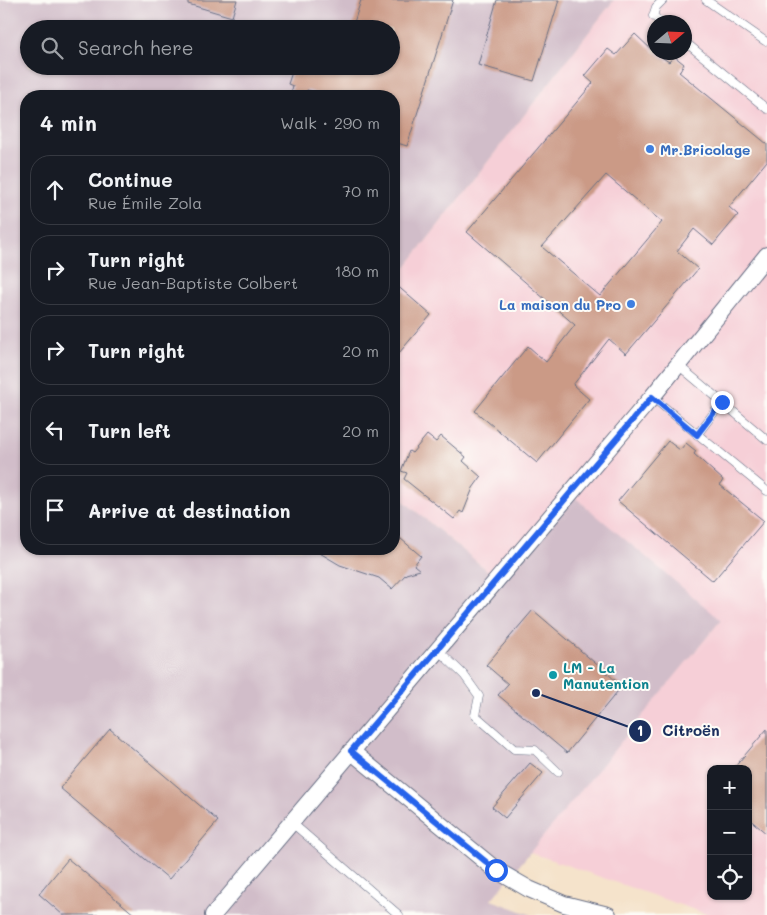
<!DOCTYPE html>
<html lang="en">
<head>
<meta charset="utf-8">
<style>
  body { margin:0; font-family:Mali,sans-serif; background:#20242c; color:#f1f3f6 }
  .controls { position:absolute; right:15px; bottom:15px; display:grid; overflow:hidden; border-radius:10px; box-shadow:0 1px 4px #0004 }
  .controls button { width:45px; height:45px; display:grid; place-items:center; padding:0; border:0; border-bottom:1px solid #363941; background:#171b24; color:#f1f3f6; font:25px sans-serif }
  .compass { position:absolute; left:647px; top:15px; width:45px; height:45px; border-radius:50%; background:#171b24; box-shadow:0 1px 4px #0004; rotate:71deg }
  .stop { position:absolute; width:15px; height:15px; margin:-11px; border:4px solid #2563eb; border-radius:50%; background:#fff }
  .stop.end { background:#2563eb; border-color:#fff; box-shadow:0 1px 5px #0008 }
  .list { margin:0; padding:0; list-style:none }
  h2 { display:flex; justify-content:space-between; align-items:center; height:65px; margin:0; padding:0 20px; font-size:21px }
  h2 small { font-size:16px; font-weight:400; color:#9ea1a6 }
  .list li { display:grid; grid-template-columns:32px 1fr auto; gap:15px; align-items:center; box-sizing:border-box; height:70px; margin:0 10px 10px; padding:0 10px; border:1px solid #363941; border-radius:20px }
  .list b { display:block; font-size:19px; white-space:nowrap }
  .list p { margin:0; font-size:16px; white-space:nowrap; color:#9ea1a6 }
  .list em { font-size:16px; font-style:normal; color:#9ea1a6 }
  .icon { flex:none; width:28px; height:28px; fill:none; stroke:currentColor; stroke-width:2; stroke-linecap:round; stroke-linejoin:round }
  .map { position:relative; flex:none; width:767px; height:915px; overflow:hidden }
  .search { position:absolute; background:#171b24; box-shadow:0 1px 4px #0004; left:20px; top:20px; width:380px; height:55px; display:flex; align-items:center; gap:12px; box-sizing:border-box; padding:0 18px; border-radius:28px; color:#9ea1a6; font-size:19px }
  .panel { position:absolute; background:#171b24; box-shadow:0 1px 4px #0004; left:20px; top:90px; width:380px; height:465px; border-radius:20px }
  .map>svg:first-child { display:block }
  .built { fill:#f6cfd7; fill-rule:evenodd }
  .industrial { fill:#d1bdc9; fill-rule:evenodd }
  .building { fill:#cb9a86; fill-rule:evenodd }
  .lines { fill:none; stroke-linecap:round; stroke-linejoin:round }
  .service-casing { stroke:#676e84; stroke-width:9 }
  .minor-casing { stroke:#676e84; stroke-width:18 }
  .service { stroke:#fff; stroke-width:8 }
  .minor { stroke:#fff; stroke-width:16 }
  .route { stroke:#2563eb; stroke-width:6 }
  .shop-dot { fill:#3f7fe0; stroke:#fdfcf7; stroke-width:2 }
  .culture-dot { fill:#0f9aa8; stroke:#fdfcf7; stroke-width:2 }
  .labels { text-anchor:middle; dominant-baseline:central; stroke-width:4; stroke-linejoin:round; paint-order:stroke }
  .shop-label { font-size:14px; font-weight:bold; fill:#366cbe; stroke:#fdfcf7; text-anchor:start }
  .culture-label { font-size:14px; font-weight:bold; fill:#0d838f; stroke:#fdfcf7; text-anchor:start }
  .leader { fill:none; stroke:#1b2f5e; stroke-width:2 }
  .callout-dot { fill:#1b2f5e; stroke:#fdfcf7; stroke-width:2 }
  .mark-label { font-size:15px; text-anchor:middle; font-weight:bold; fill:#fff }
  .callout-label { font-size:15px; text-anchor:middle; font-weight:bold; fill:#1b2f5e; stroke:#fdfcf7; stroke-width:4; stroke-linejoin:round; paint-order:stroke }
</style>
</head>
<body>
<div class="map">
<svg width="767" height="915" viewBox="0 0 767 915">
  <rect width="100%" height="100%" fill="#fdfcf7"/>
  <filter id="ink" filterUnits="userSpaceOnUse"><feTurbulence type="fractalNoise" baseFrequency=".02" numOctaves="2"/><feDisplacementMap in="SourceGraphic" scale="10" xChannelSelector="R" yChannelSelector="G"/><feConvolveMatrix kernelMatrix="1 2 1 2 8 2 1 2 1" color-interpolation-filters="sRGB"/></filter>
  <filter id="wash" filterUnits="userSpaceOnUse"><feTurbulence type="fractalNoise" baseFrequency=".0096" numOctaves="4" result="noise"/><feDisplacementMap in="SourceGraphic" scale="20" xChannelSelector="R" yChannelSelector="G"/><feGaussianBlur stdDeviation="1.12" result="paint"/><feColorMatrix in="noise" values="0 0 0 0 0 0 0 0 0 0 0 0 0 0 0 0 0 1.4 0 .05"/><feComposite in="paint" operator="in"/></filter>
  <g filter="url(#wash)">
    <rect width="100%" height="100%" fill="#f5e3cb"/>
    <!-- built -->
    <path class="built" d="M 614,0 L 767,0 L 767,915 L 709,915 L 529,852 L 721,620 L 494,576 L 394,493 L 394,282 ZM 654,22 L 684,22 L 684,52 L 654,52 ZM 711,769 L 748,769 L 748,896 L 711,896 Z"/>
    <!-- industrial -->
    <path class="industrial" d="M 0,0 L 614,0 L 394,282 L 394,96 L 26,96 L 26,549 L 394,549 L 394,493 L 494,576 L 565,489 L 721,620 L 491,900 L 532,915 L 0,915 ZM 29,29 L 391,29 L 391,66 L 29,66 Z"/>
    <g id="blocks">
      <!-- building -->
      <path class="building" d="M 188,0 L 237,0 L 232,17 L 188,4 Z
        M 361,0 L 453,0 L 407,146 L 394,142 L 394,96 L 326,96 L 307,90 L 305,96 L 290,96 L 293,86 L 288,84 L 294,66 L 391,66 L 391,29 L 352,29 Z
        M 497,0 L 559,0 L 534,81 L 478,65 Z
        M 635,34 L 654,52 L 669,62 L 674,56 L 684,64 L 679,72 L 767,144 L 767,161 L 729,207 L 738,215 L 713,245 L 694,229 L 677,251 L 698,269 L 626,354 L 609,339 L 573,385 L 589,399 L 537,463 L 475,411 L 528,346 L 546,362 L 575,325 L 467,232 L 593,83 L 585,76 L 608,49 L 616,55 ZM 606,175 L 662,222 L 600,296 L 542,247 Z
        M 394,283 L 431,315 L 394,359 Z
        M 427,435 L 436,442 L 441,436 L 466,457 L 463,461 L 481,477 L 473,488 L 463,513 L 460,511 L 454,519 L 404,479 L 407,473 L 401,471 L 409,451 L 412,453 Z
        M 668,441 L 680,450 L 686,443 L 696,451 L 694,454 L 723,480 L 720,485 L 764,521 L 713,581 L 618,501 Z
        M 394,533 L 421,556 L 414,565 L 420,570 L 406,574 L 392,589 L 379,578 L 340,565 L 313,549 L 394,549 Z
        M 533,610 L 622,686 L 567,753 L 498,695 L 508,684 L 486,665 Z
        M 110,729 L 218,821 L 169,879 L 60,788 Z
        M 767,729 L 767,834 L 748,818 L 748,769 L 733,769 Z
        M 530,763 L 543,773 L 505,818 L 492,807 Z
        M 68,859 L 78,867 L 135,915 L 63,915 L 39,894 Z"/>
    </g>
  </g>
  <g filter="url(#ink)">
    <use href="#blocks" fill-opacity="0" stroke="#676e84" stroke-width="1"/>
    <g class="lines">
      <defs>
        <path id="service" d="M 706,0 L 765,41
          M 661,22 L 653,16 L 656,7 L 663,0
          M 684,41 L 767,109
          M 677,364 L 767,440
          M 652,397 L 767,491
          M 697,435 L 722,402
          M 437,649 L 464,675 L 479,696 L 475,715 L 514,749 L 535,750 L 558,772
          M 291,822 L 399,915"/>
        <path id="minor" d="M 351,751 L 496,870 L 529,889 L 564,904 L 608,915
          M 213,915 L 652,397 L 767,255"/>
      </defs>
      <!-- service casing -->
      <use href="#service" class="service-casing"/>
      <!-- minor casing -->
      <use href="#minor" class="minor-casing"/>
      <!-- service -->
      <use href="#service" class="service"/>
      <!-- minor -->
      <use href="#minor" class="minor"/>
    </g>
  </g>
  <g class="lines" filter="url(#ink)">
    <!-- route -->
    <path class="route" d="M 496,870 L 351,751 L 652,397 L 697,435 L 722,402"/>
  </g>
  <!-- markers -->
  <g class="shop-dot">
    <circle cx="650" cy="149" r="5"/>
    <circle cx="631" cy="304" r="5"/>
  </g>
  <circle class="culture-dot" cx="553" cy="675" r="5"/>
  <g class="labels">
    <!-- shop labels -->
    <g class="shop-label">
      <text x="660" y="149">Mr.Bricolage</text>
      <text x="621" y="304" text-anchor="end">La maison du Pro</text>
    </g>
    <!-- culture labels -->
    <g class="culture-label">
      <text x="563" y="667">LM - La<tspan x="563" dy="16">Manutention</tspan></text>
    </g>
  </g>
  <!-- callouts -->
  <path class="leader" d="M536 693L640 731"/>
  <g class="callout-dot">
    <circle cx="536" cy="693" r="5"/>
    <circle cx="640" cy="731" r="12"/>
  </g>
  <g class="mark-label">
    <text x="640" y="736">1</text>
  </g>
  <g class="callout-label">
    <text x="691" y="736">Citroën</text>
  </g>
</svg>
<div class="controls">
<button>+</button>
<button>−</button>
<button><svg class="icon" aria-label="locate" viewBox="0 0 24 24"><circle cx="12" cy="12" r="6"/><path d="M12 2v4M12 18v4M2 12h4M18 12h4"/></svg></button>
</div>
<svg class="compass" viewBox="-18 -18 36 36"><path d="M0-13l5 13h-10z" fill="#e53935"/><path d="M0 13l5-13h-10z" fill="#9ea1a6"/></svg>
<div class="stop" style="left:496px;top:870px"></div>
<div class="stop end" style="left:722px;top:402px"></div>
<div class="search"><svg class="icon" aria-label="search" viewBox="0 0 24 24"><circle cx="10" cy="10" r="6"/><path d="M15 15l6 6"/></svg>Search here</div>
<section class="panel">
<h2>4 min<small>Walk · 290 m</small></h2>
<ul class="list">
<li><svg class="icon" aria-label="ahead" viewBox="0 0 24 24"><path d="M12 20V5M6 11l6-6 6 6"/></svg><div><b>Continue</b><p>Rue Émile Zola</p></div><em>70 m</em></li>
<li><svg class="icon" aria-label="right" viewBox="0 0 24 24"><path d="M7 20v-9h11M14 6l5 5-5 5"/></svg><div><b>Turn right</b><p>Rue Jean-Baptiste Colbert</p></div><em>180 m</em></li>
<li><svg class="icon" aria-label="right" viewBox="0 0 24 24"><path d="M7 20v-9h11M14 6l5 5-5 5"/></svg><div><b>Turn right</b></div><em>20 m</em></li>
<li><svg class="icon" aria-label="left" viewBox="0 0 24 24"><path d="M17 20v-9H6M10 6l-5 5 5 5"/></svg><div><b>Turn left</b></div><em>20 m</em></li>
<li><svg class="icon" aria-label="arrive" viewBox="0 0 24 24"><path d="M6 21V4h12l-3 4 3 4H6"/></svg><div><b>Arrive at destination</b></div></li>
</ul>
</section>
</div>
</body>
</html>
